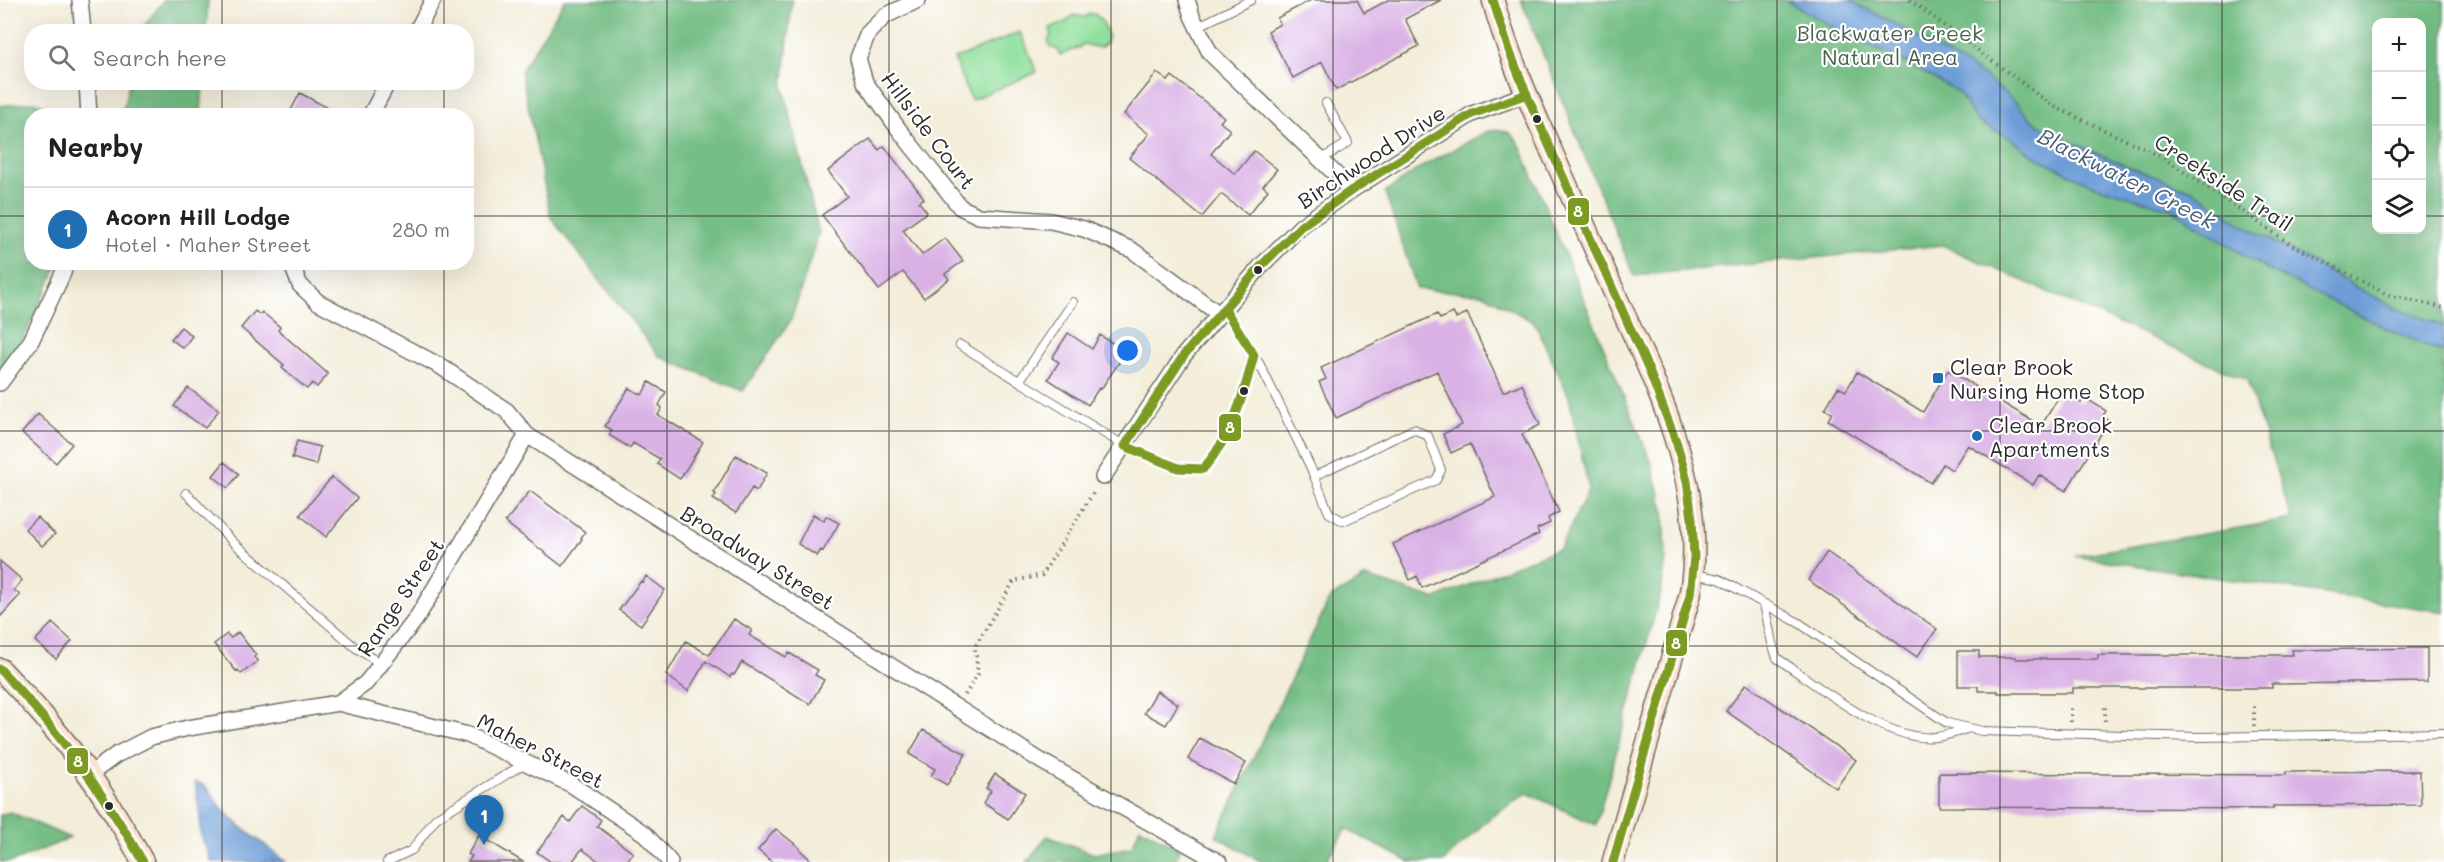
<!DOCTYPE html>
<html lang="en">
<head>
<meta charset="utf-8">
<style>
  body { margin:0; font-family:Mali,sans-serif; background:#f2f2f2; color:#202124 }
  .controls { position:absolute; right:18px; top:18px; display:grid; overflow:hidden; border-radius:12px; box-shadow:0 6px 24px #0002 }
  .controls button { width:54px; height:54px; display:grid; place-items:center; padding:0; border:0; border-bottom:2px solid #e0e0e0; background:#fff; color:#202124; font:30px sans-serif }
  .you { position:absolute; left:1128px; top:351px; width:21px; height:21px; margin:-15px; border:4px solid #fff; border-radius:50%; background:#1a73e8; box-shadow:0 0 0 9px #1a73e833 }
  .badge { display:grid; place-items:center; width:39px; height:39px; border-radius:50%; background:#1f6fb2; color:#fff; font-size:20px; font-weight:700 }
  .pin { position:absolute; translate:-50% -50px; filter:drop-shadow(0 2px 3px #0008) }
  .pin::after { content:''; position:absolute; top:32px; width:21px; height:18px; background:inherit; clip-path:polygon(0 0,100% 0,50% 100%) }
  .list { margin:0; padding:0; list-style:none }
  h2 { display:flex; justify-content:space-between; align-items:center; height:78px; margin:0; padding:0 24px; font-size:26px }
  h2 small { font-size:20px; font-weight:400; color:#757577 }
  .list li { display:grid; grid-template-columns:39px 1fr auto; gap:18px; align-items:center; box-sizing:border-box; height:84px; padding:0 24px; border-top:2px solid #e0e0e0 }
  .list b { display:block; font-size:22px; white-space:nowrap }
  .list p { margin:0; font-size:20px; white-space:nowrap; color:#757577 }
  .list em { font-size:20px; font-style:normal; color:#757577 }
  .icon { flex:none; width:33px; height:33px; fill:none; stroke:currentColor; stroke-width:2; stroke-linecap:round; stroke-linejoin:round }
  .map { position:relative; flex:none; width:2444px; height:862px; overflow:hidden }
  .search { position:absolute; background:#fff; box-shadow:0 6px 24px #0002; left:24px; top:24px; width:450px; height:66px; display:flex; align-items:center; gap:15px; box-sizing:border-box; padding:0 21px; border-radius:24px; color:#757577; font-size:22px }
  .panel { position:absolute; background:#fff; box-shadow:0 6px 24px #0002; left:24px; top:108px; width:450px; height:162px; border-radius:24px }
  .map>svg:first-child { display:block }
  .green { fill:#91e09e; stroke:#5e8664; stroke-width:1.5 }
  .forest { fill:#74be85; stroke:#507458; stroke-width:1.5; fill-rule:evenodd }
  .water { fill:#6c9dd6; stroke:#4c6480; stroke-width:1.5 }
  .building { fill:#d9b1e5 }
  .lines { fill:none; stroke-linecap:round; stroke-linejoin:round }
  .lane-casing { stroke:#716f68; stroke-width:10 }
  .street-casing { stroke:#716f68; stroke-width:18 }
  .secondary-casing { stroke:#716f68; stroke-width:24 }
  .path { stroke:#716f68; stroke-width:4; stroke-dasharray:1.5 4.5; stroke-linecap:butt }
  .lane { stroke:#fff; stroke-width:8 }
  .street { stroke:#fff; stroke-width:15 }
  .secondary { stroke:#fde4d1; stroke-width:21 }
  .bus-1-casing { stroke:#fff; stroke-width:14 }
  .bus-1 { stroke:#7d9b23; stroke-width:9 }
  .grid { fill:none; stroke:#2b2b2b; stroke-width:1.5; stroke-opacity:0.55 }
  .bus-dot { fill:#2b2b2b; stroke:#fff; stroke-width:2 }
  .poi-dot { fill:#1f6fb2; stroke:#fff; stroke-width:2 }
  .labels { text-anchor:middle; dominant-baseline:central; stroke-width:4.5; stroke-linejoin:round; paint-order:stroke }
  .park-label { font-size:21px; fill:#4a614e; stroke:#fff }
  .street-label { font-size:21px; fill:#2b2b2b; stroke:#fff }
  .poi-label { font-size:21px; fill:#2b2b2b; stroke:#fff; text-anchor:start }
  .water-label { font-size:22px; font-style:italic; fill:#485e78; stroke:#fff }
  .line-badge { stroke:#fff; stroke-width:2 }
  .badge-label { font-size:16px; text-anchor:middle; font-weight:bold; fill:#fff }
</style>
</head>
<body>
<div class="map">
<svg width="2444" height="862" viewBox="0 0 2444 862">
  <rect width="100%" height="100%" fill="#fff"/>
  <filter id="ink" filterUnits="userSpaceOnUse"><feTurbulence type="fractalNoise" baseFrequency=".0167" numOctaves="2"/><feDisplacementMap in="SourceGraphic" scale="12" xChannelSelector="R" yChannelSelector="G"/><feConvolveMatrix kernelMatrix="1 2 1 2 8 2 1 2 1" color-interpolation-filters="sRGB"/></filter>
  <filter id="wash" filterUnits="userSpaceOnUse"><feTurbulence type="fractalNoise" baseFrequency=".008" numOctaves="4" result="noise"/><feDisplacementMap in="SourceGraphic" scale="24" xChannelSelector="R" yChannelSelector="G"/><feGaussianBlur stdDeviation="1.35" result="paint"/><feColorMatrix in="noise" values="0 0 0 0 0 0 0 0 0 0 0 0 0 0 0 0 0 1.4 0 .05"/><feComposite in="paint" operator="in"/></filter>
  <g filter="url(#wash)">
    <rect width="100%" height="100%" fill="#f3edd9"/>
    <!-- green -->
    <path class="green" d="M 1089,14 L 1095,14 C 1103,21 1115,39 1101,47 C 1096,49 1089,44 1083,44 L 1080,47 L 1060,55 L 1057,49 L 1050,47 L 1048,41 L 1051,35 L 1050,28 L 1066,22 L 1073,15 L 1086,17 Z
      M 1020,32 L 1037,72 L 971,100 L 954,59 Z"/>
    <!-- forest -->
    <path class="forest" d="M 164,0 L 208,0 L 206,31 L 140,31 Z
      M 565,0 L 792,0 L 783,87 L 819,233 L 791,320 L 743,391 L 660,357 L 551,218 L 521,71 Z
      M 1521,0 L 1786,0 L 1849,37 L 1904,61 L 1958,92 L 1978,122 L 2009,137 L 2031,154 L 2092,185 L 2172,209 L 2268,270 L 2388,329 L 2444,353 L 2444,612 L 2074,556 L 2292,519 L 2247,380 L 1942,245 L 1634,276 Z
      M 1849,0 L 2444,0 L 2444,326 L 2395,308 L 2241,224 L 2192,190 L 2136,170 L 2068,141 L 2033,121 L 2014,101 L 1931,45 ZM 2376,22 L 2422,22 L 2422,230 L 2376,230 Z
      M 129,83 L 203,83 L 201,115 L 122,115 Z
      M 33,102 L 58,109 L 62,115 L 32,116 L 32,262 L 59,263 L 15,356 L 0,373 L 0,106 Z
      M 1496,129 L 1510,133 L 1519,143 L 1652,464 L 1664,510 L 1666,559 L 1661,592 L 1596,825 L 1527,793 L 1492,816 L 1443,862 L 1410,862 L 1346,829 L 1325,862 L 1262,862 L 1216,836 L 1330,598 L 1366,577 L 1434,599 L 1560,548 L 1589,489 L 1569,397 L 1535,323 L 1484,294 L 1417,289 L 1385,192 L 1423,166 L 1486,132 Z
      M 10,812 L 70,838 L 12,862 L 0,862 L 0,815 Z
      M 1140,827 L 1180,849 L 1175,862 L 1027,862 L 1047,836 L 1094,854 L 1132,847 Z"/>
    <!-- water -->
    <path class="water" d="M 1786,0 L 1849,0 L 1888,20 L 1983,75 L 2014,101 L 2033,121 L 2068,141 L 2136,170 L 2192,190 L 2241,224 L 2395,308 L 2444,326 L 2444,353 L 2388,329 L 2268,270 L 2172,209 L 2092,185 L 2031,154 L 2009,137 L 1978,122 L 1958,92 L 1904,61 L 1849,37 Z
      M 195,782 C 209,784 213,798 221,807 C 241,831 264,842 286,862 L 211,862 L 200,832 L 200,816 Z"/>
    <g id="blocks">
      <!-- building -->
      <path class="building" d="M 1311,0 L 1357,0 L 1364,13 L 1388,0 L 1441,0 L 1405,19 L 1419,46 L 1336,90 L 1322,62 L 1293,78 L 1268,31 L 1280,24 L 1277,18 Z
        M 1157,73 L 1168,81 L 1172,76 L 1224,117 L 1220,122 L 1230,130 L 1211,154 L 1235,174 L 1254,151 L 1277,169 L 1263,186 L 1268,190 L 1248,215 L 1221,194 L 1202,217 L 1129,158 L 1149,134 L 1124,114 Z
        M 300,93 L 342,116 L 288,116 Z
        M 870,139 L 879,150 L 884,146 L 924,198 L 919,202 L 927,212 L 903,230 L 922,255 L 945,238 L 963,261 L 945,274 L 949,279 L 924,298 L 903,272 L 879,290 L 822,215 L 847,196 L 828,171 Z
        M 255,311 L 260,315 L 262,312 L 280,327 L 278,330 L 328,374 L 317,387 L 312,383 L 307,389 L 282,368 L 284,365 L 241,328 Z
        M 1453,313 L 1456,318 L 1467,313 L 1503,392 L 1522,384 L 1540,425 L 1522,434 L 1559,512 L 1548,518 L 1550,523 L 1537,529 L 1539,534 L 1422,588 L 1417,576 L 1410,580 L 1393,544 L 1495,497 L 1470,444 L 1451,453 L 1443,434 L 1462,425 L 1437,371 L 1336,418 L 1319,382 L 1326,379 L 1321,368 L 1437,314 L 1440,319 Z
        M 181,327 L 192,336 L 183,348 L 171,339 Z
        M 1068,333 L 1092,349 L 1100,335 L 1126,352 L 1101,389 L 1099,388 L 1088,405 L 1048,379 L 1059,362 L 1052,358 Z
        M 1948,370 L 2041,426 L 2062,392 L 2081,403 L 2084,397 L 2106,411 L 2102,417 L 2109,421 L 2066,491 L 2039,475 L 2033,485 L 1968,445 L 1952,470 L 1943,464 L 1931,483 L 1828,420 L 1832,413 L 1825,409 L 1838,387 L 1846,391 L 1857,372 L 1923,412 Z
        M 649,382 L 666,392 L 659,405 L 662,408 L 658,415 L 703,442 L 680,479 L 657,464 L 660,459 L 633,443 L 630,448 L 609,435 L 612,430 L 605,426 L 629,388 L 642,395 Z
        M 188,388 L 219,410 L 205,428 L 174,406 Z
        M 38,414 L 72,444 L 56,463 L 22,433 Z
        M 297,441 L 320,447 L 316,465 L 292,458 Z
        M 736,455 L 767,473 L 757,491 L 752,488 L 736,513 L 713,499 L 716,494 L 714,493 Z
        M 224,462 L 239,474 L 228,488 L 213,476 Z
        M 332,477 L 357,498 L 326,537 L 300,515 Z
        M 530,491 L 585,532 L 581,538 L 582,539 L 562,566 L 505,522 Z
        M 813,514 L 824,521 L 826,516 L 839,523 L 823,551 L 821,550 L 817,556 L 798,544 Z
        M 37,517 L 55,534 L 42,546 L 25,529 Z
        M 1827,552 L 1937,629 L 1917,657 L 1808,580 Z
        M 0,561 L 22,580 L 14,590 L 20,595 L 0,617 Z
        M 646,576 L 665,590 L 641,625 L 619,610 L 641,581 L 643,582 Z
        M 734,619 L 752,630 L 749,635 L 786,657 L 789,653 L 818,670 L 815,675 L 824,680 L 810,704 L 742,662 L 734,675 L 732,674 L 730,677 L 706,661 L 688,691 L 666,675 L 686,641 L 709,655 Z
        M 52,623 L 72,641 L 56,659 L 35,641 Z
        M 238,632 L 256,655 L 254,657 L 258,661 L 241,674 L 238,670 L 236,671 L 214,644 L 227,634 L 231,638 Z
        M 2427,648 L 2427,682 L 2272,684 L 2272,688 L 2073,688 L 2073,693 L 1998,693 L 1998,691 L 1978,691 L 1978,686 L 1958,686 L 1958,651 L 1979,651 L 1979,657 L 2016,657 L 2016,659 L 2098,659 L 2098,655 L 2293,655 L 2292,650 Z
        M 1746,684 L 1856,760 L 1836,788 L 1726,711 Z
        M 1157,691 L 1178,704 L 1166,725 L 1144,713 Z
        M 923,730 L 966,754 L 947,785 L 931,776 L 935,769 L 909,754 Z
        M 1200,738 L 1246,763 L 1234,784 L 1188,759 Z
        M 2420,771 L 2421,805 L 2273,806 L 2273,809 L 1939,807 L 1939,773 L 2286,775 L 2286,772 Z
        M 995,774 L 1025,793 L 1008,819 L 983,803 L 991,791 L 986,788 Z
        M 582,806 L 601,820 L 597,826 L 633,853 L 626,862 L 600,862 L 582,849 L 572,862 L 551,862 L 537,852 L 564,817 L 570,822 Z
        M 776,829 L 800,848 L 799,849 L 813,862 L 772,862 L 758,850 Z
        M 479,835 L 523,862 L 468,862 L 472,856 L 468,854 Z"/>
    </g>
  </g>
  <g filter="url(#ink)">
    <use href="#blocks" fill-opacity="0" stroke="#716f68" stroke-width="1.5"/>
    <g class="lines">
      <defs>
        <path id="lane" d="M 1197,27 L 1251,0
          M 1320,160 L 1348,143 L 1326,103
          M 1224,308 L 1260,365 L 1310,466 L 1329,513 L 1343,521 L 1436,480 L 1441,470 L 1428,436 L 1414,429 L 1314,476
          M 960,345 L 1125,446 L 1178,468 L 1203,469 C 1233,440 1244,395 1254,355
          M 1020,380 L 1073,302
          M 186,493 L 234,543 L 356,648 L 381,664
          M 1694,574 L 1719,579 L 1799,623 L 1947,723 L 1982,731 L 2197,737 L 2444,733
          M 1764,604 L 1772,643 L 1777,658 C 1817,685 1886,743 1936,737 C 1946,736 1957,732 1967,729
          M 387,862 L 412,850 L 436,818 L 525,763"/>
        <path id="street" d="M 80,0 L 83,32
          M 918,0 L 885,16 L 868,33 L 858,58 L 865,82 L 900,131 L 960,207 L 979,216 L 1051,221 L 1084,229 L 1132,250 L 1219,314
          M 1187,0 L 1192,16 L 1210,53 L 1352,190
          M 416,32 L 433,0
          M 87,82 L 89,116
          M 370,116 L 388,82
          M 295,262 L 293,268 L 300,285 L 318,302 L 440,366 L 507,411 L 527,435 L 1041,761 L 1219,862
          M 0,383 L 31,341 L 63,273 L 66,262
          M 1103,477 L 1184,355 L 1262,265 L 1301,226 L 1352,190 L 1472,114 L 1527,94
          M 338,703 L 468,735 L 572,785 L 645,834 L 670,862
          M 90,774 L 116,755 L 151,737 L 188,728 L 338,703 L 366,683 L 416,619 L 527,435"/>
        <path id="secondary" d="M 1493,0 C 1505,45 1524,89 1543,132 C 1568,189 1594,246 1619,303 C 1661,394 1708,492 1690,595 L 1613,862
          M 0,669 C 60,730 102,787 143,862"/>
      </defs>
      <!-- lane casing -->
      <use href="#lane" class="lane-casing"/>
      <!-- street casing -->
      <use href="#street" class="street-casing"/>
      <!-- secondary casing -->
      <use href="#secondary" class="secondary-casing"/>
      <!-- path -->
      <path class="path" d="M 1910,0 L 2053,106 L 2162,157 L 2289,243 L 2388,295 L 2444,308
        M 965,695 L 978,674 L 975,647 L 1014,581 L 1042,575 L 1095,490
        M 2105,721 L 2105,704
        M 2071,722 L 2071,705
        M 2254,726 L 2254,706"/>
      <!-- lane -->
      <use href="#lane" class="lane"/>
      <!-- street -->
      <use href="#street" class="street"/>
      <!-- secondary -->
      <use href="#secondary" class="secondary"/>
      <defs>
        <path id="bus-1" d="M 1493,0 L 1509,50 L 1529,100 L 1650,373 L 1677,444 L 1687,481 L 1692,519 L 1694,557 L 1690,595 L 1613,862
          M 1125,446 L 1184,355 L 1262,265 L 1301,226 L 1352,190 L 1472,114 L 1527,94
          M 1125,446 L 1178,468 L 1203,469 C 1232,436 1243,397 1254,355 L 1224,308
          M 0,669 C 56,728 103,791 143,862"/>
      </defs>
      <!-- bus-1 casing -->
      <use href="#bus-1" class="bus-1-casing"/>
      <!-- bus-1 -->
      <use href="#bus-1" class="bus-1"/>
    </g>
  </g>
  <!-- grid -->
  <path class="grid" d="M 222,0 L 222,32M 444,0 L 444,32M 667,0 L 667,862M 889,0 L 889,862M 1111,0 L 1111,862M 1333,0 L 1333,862M 1555,0 L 1555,862M 1777,0 L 1777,862M 2000,0 L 2000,862M 2222,0 L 2222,862M 222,82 L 222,116M 444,82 L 444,116M 0,216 L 32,216M 466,216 L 2376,216M 2422,216 L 2444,216M 222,262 L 222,862M 444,262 L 444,862M 0,431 L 2444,431M 0,646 L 2444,646"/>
  <!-- markers -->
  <g class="bus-dot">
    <circle cx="1537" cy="119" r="5"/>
    <circle cx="1258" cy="270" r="5"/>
    <circle cx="1244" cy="391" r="5"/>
    <circle cx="109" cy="806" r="5"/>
  </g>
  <g class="poi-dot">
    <rect x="1932" y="372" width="12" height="12" rx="3"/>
    <circle cx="1977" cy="436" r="6"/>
  </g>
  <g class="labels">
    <!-- park labels -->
    <g class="park-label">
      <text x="1890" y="32">Blackwater Creek<tspan x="1890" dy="24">Natural Area</tspan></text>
    </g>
    <!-- street labels -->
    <g class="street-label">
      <text transform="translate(929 130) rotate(53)">Hillside Court</text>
      <text transform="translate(1371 156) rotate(-33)">Birchwood Drive</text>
      <text transform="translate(2224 182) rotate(33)">Creekside Trail</text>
      <text transform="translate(758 557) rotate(32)">Broadway Street</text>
      <text transform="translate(400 597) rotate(-56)">Range Street</text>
      <text transform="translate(541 750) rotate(27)">Maher Street</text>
    </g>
    <!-- poi labels -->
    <g class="poi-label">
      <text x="1950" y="366">Clear Brook<tspan x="1950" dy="24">Nursing Home Stop</tspan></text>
      <text x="1989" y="424">Clear Brook<tspan x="1989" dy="24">Apartments</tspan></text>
    </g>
    <!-- water labels -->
    <g class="water-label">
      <text transform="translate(2127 178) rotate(27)">Blackwater Creek</text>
    </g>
  </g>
  <g class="line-badge">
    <rect x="1567" y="197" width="23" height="29" rx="6" fill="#7d9b23"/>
    <rect x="1218" y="413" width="24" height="29" rx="6" fill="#7d9b23"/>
    <rect x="1665" y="629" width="23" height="28" rx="6" fill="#7d9b23"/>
    <rect x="66" y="747" width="23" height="28" rx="6" fill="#7d9b23"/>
  </g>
  <g class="badge-label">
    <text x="1578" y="217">8</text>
    <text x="1230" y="433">8</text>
    <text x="1676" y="649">8</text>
    <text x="78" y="767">8</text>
  </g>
</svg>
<div class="controls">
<button>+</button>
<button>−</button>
<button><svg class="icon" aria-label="locate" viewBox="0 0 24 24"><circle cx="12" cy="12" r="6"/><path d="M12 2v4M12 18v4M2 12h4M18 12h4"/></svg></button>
<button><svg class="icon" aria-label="layers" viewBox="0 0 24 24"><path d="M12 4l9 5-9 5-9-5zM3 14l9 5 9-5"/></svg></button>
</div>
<div class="you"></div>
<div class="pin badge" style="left:484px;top:845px">1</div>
<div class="search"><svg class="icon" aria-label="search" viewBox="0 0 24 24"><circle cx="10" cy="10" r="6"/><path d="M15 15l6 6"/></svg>Search here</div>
<section class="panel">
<h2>Nearby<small></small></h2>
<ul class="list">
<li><span class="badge">1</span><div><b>Acorn Hill Lodge</b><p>Hotel · Maher Street</p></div><em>280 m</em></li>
</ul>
</section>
</div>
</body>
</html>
